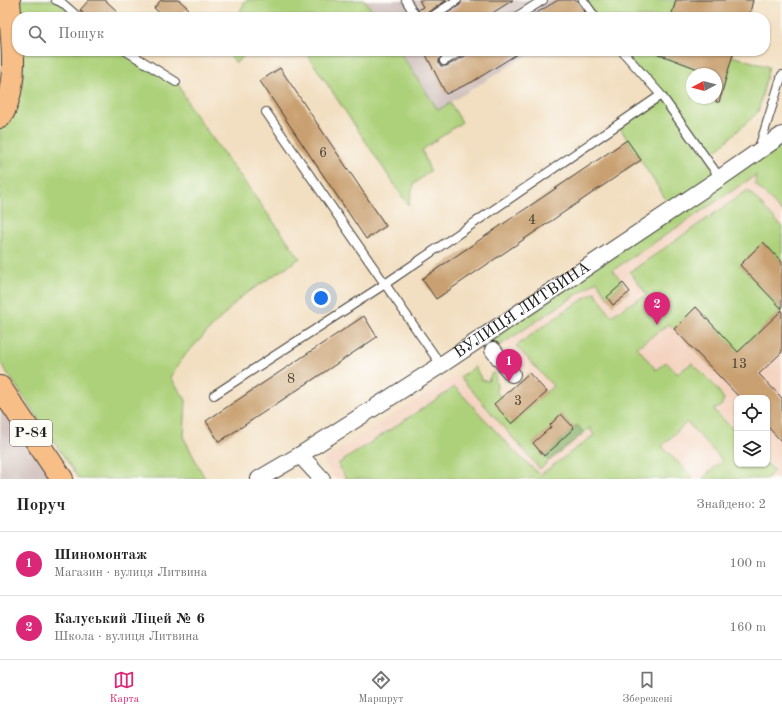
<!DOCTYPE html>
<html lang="uk">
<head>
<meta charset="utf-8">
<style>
  body { margin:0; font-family:"Old Standard TT",serif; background:#f6f6f6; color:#222 }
  .controls { position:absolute; right:12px; bottom:12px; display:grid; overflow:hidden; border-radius:8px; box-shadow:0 1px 3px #0004 }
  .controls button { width:36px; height:36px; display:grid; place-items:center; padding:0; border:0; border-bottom:1px solid #e0e0e0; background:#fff; color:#222; font:20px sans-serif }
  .compass { position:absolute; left:686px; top:68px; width:36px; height:36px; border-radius:50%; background:#fff; box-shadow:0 1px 3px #0004; rotate:263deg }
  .you { position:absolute; left:321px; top:298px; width:14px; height:14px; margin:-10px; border:3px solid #fff; border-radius:50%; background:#1a73e8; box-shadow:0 0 0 6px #1a73e833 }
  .badge { display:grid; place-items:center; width:26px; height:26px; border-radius:50%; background:#db2777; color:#fff; font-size:13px; font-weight:700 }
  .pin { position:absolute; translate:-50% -33px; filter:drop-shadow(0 1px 2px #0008) }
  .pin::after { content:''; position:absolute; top:21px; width:14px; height:12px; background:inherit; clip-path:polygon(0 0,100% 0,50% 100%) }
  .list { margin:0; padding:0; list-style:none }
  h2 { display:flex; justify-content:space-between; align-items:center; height:52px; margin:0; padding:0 16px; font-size:17px }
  h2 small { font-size:13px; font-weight:400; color:#767676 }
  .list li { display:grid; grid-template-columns:26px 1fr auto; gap:12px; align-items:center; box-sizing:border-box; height:64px; padding:0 16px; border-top:1px solid #e0e0e0 }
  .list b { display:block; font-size:15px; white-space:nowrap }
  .list p { margin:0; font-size:13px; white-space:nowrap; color:#767676 }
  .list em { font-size:13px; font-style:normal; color:#767676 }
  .icon { flex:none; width:22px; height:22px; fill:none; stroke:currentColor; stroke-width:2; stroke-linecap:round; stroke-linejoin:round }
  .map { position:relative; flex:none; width:782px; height:479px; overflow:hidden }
  .search { position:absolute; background:#fff; box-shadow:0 1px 3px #0004; left:12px; right:12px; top:12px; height:44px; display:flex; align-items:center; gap:10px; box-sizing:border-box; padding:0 14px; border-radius:16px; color:#767676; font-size:15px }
  .sheet { height:180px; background:#fff }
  nav { display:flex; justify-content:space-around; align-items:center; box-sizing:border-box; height:56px; border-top:1px solid #e0e0e0; background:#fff; font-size:11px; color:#767676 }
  nav a { display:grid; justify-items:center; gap:2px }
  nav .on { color:#db2777 }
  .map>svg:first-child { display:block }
  .built { fill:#f4d3c0; fill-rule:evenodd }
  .industrial { fill:#d0c0bc }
  .green { fill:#add17a; stroke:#64764b }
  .forest { fill:#8ab36a; stroke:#536843 }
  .building { fill:#c9a071 }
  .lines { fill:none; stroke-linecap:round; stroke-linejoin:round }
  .service-casing { stroke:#3c3935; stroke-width:10 }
  .minor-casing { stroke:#3c3935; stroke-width:18 }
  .primary-casing { stroke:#3c3935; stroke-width:24 }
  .service { stroke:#fff; stroke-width:8 }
  .minor { stroke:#fff; stroke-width:16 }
  .primary { stroke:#f7be88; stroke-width:22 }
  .labels { text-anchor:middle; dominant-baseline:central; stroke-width:4; stroke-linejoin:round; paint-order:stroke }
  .number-label { font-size:14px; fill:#473d31 }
  .shield { fill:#fdfcf7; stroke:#605f5e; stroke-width:1 }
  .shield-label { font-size:15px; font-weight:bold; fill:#1c1c1c }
  .street-label { font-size:16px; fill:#1c1c1c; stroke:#fdfcf7 }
</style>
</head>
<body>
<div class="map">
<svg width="782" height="479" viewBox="0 0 782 479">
  <rect width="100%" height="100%" fill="#fdfcf7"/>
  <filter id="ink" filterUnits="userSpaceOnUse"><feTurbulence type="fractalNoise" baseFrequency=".025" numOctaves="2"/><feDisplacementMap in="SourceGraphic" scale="8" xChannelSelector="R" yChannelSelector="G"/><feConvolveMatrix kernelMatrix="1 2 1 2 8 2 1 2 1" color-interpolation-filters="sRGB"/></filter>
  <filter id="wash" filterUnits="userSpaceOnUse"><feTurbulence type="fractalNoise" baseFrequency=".012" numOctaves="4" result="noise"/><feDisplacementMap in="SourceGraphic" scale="16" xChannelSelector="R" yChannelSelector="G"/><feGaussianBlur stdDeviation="0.9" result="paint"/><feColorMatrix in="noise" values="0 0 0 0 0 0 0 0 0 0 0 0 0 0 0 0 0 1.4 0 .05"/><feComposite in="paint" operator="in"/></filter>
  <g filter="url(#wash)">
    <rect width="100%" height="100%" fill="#f2dec0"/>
    <!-- built -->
    <path class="built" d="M 756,175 L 755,184 L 782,212 L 782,473 L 776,479 L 334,479 L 323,460 L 457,374 L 540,468 L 583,432 L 503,344 L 597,281 L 614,305 L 630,292 L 613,270 ZM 737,398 L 767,398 L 767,464 L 737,464 Z"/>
    <!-- industrial -->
    <path class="industrial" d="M 365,0 L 591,0 L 599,11 L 589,17 L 376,17 Z
      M 399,51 L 534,51 L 438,110 Z
      M 0,401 L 53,479 L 0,479 Z"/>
    <!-- green -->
    <path class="green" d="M 9,0 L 56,0 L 78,17 L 17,17 L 17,51 L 126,51 L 176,82 L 179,85 L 191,109 L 300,258 L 241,297 L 186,354 L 170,377 L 186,400 L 184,438 L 205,479 L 79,479 L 0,362 L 0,133 L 3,113 Z
      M 246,0 L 365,0 L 376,17 L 237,17 Z
      M 583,0 L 676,0 L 671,17 L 595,17 Z
      M 226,51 L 249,51 L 236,63 Z
      M 305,51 L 399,51 L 438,110 L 450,103 L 462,122 L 422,150 L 430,171 L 414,184 L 408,205 Z
      M 622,51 L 661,51 L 660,55 L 706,72 L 705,74 L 692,74 L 692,98 L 704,98 L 719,102 L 732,56 L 769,67 L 758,112 L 707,159 L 720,176 L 782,135 L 782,212 L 755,184 L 756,175 L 613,270 L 623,283 L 607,297 L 597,281 L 493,350 L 480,338 L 672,209 L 618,125 L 661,95 Z
      M 748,190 L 782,227 L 782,262 L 763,242 L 740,265 L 782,310 L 738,352 L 696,307 L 674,329 L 669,324 L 637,347 L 656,370 L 666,362 L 677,373 L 677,374 L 692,363 L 715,386 L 724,399 L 721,406 L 714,410 L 737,433 L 737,464 L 767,464 L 774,470 L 766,479 L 702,479 L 722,460 L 687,422 L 662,446 L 694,479 L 346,479 L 338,464 L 455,387 L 517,454 L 540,475 L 594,435 L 590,429 L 590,427 L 584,433 L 577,425 L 574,428 L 561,414 L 550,425 L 562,439 L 558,444 L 547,431 L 533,443 L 549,461 L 540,469 L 460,377 L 475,367 L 482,380 L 488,381 L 492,373 L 495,374 L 497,386 L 496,392 L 502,397 L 512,424 L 553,386 L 516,346 L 563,312 L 595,292 L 611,316 L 628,305 L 647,295 L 630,272 Z"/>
    <!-- forest -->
    <path class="forest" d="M 577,425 L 584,433 L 549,461 L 544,456 C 556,446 566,435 577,425 Z"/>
    <g id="blocks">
      <!-- building -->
      <path class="building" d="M 89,0 L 105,0 L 117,11 L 111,17 L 87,17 L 80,10 Z
        M 161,0 L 179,0 L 188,8 L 179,17 L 164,17 L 154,8 Z
        M 419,0 L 447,0 L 428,12 L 426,17 L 421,17 L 418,10 L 423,7 Z
        M 462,0 L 513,0 L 486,17 L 441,17 L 460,5 Z
        M 558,0 L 577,0 L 585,12 L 576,17 L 530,17 Z
        M 676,0 L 753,0 L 749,17 L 671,17 Z
        M 424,51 L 438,51 L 441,57 L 439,61 L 439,63 L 441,66 L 446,66 L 460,59 L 473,51 L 522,51 L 472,82 L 446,94 Z
        M 653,51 L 734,51 L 719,102 L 716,102 L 716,74 L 705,74 L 706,72 L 653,52 Z
        M 280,68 L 386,226 L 366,239 L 260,81 Z
        M 627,140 L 641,160 L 436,299 L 422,279 Z
        M 763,242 L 782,262 L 782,309 L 740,265 Z
        M 623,283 L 630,292 L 613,305 L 607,297 Z
        M 696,307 L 738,352 L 782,310 L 782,352 L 759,374 L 782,398 L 782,442 L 767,426 L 767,398 L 740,398 L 674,329 Z
        M 364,316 L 377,337 L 219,442 L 206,421 Z
        M 529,373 L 547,392 L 512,424 L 494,404 Z
        M 561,414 L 574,428 L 558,443 L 558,444 L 544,456 L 533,443 L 551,427 L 550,425 Z"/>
    </g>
  </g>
  <g filter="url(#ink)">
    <use href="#blocks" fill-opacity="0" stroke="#3c3935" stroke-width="1"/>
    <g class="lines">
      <defs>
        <path id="service" d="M 56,0 L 61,2 L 78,17
          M 406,0 L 416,17
          M 583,0 L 595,17
          M 431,17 L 457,0
          M 516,17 L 543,0
          M 126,51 L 176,82
          M 622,51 L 661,95 L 720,178
          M 444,61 L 461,51
          M 266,112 L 441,365
          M 759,148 L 782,75
          M 214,395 L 385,284 L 661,95"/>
        <g id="minor">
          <path d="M 493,350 L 512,374"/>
          <path d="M 300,455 L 322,479"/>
          <path id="s1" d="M 259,479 L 300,455 L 441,365 L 720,178 L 782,135"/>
        </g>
        <path id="primary" d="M 0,117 C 4,113 5,108 7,103 C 18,71 11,34 9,0
          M 0,387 L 62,479"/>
      </defs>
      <!-- service casing -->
      <use href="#service" class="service-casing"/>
      <!-- minor casing -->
      <use href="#minor" class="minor-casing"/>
      <!-- primary casing -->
      <use href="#primary" class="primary-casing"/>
      <!-- service -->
      <use href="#service" class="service"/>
      <!-- minor -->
      <use href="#minor" class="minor"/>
      <!-- primary -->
      <use href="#primary" class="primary"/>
    </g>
  </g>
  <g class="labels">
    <!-- number labels -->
    <g class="number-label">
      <text x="323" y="153">6</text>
      <text x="532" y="220">4</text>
      <text x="739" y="364">13</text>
      <text x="291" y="379">8</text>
      <text x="518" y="401">3</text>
    </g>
    <!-- shield labels -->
    <rect class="shield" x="10" y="420" width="42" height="26" rx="3"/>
    <g class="shield-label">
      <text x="31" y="433">Р-84</text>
    </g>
    <!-- street labels -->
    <g class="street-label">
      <text stroke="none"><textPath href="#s1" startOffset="313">ВУЛИЦЯ ЛИТВИНА</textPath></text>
    </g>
  </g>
</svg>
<div class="controls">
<button><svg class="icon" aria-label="locate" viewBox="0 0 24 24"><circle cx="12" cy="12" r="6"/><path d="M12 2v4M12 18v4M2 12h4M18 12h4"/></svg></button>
<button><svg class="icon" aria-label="layers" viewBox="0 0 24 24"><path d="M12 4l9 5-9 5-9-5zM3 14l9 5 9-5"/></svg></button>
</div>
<svg class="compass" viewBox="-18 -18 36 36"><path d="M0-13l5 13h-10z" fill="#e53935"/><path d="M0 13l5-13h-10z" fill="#767676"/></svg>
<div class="you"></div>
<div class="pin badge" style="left:509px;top:382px">1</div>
<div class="pin badge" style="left:657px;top:325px">2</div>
<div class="search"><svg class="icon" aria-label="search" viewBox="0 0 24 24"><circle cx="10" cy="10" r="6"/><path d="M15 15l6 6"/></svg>Пошук</div>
</div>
<section class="sheet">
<h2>Поруч<small>Знайдено: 2</small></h2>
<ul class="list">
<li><span class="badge">1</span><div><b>Шиномонтаж</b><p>Магазин · вулиця Литвина</p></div><em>100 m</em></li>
<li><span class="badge">2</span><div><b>Калуський Ліцей № 6</b><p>Школа · вулиця Литвина</p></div><em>160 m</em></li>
</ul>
</section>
<nav>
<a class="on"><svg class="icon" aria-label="map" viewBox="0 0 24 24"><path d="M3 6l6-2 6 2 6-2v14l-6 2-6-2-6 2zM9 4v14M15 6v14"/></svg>Карта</a>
<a><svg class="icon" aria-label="directions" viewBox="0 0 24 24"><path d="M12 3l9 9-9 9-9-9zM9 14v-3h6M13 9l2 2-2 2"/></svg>Маршрут</a>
<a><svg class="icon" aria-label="saved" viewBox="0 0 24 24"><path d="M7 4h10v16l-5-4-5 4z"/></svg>Збережені</a>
</nav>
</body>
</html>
